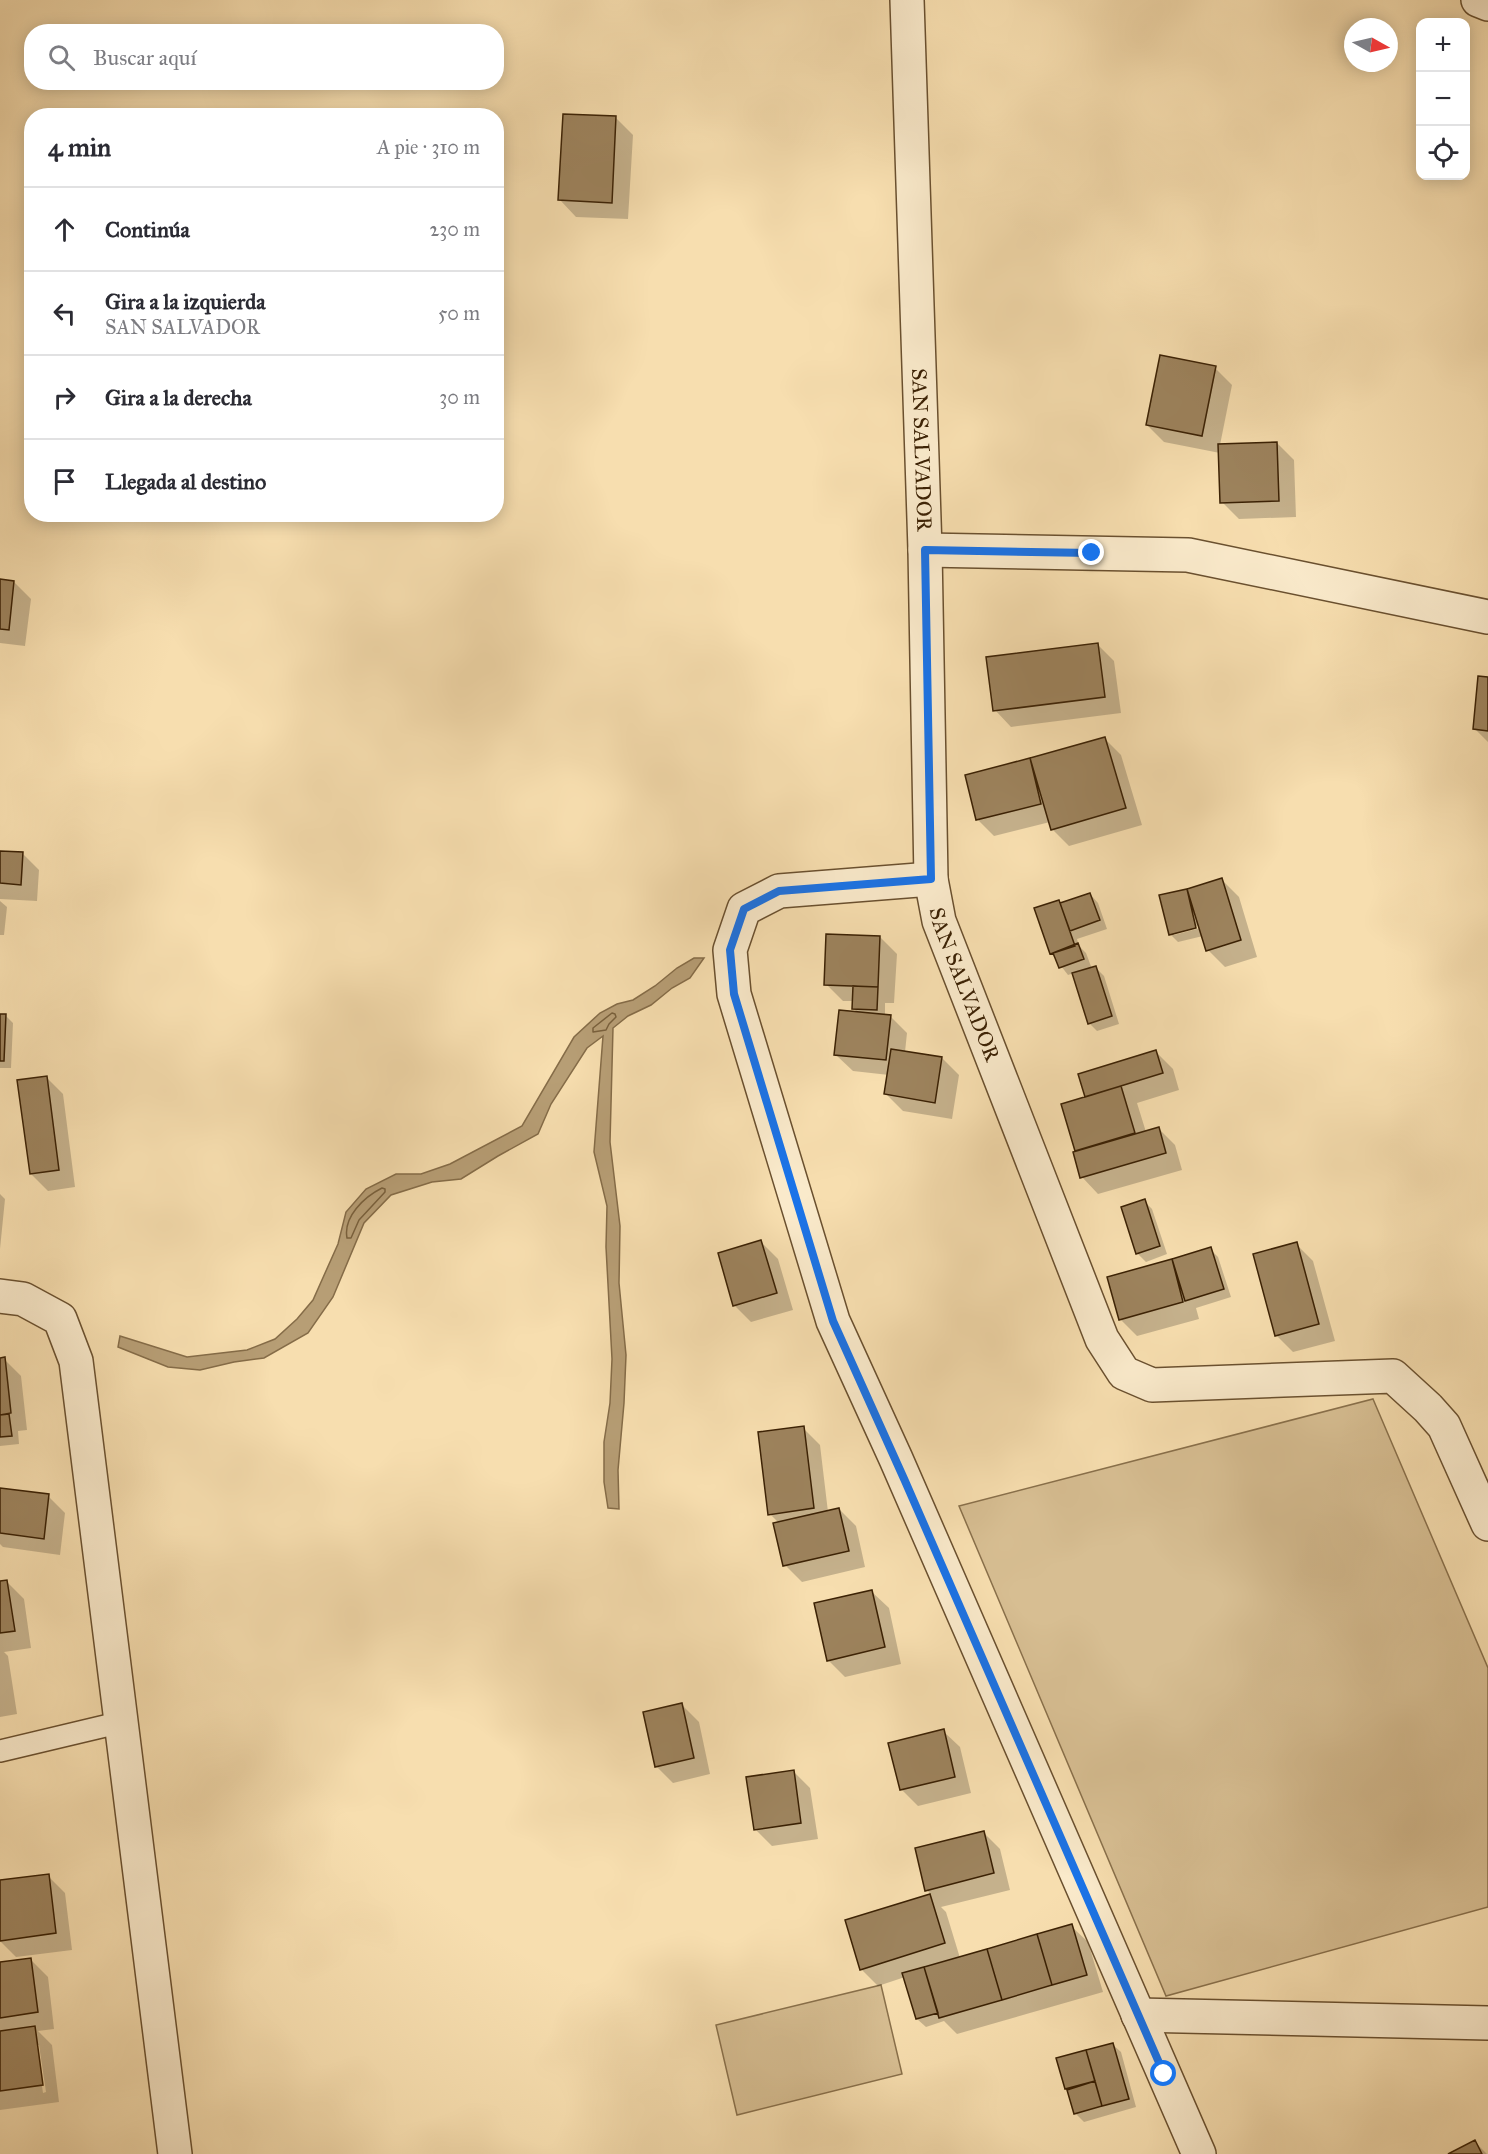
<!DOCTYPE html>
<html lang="es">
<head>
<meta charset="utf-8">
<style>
  body { margin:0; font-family:"IM FELL Great Primer",serif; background:#f2f2f3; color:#2b2b33 }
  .controls { position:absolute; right:18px; top:18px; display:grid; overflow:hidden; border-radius:12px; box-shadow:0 3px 15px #0003 }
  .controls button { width:54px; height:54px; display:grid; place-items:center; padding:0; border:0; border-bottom:2px solid #e1e1e2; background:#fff; color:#2b2b33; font:30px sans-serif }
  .compass { position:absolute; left:1344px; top:18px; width:54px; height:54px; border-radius:50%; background:#fff; box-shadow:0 3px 15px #0003; rotate:98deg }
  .stop { position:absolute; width:18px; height:18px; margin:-14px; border:4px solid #1a73e8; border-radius:50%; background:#fff }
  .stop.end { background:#1a73e8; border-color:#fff; box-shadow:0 2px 6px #0008 }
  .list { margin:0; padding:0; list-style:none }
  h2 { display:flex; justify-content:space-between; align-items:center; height:78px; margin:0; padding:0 24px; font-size:26px }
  h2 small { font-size:20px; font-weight:400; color:#7c7c81 }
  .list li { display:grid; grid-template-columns:39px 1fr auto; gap:18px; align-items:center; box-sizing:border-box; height:84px; padding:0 24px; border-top:2px solid #e1e1e2 }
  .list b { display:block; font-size:22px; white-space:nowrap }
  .list p { margin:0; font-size:20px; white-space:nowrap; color:#7c7c81 }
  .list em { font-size:20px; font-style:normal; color:#7c7c81 }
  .icon { flex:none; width:33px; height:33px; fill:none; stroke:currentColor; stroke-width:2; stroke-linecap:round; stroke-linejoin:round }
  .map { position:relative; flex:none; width:1488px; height:2154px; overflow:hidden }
  .search { position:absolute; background:#fff; box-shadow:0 3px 15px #0003; left:24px; top:24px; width:480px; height:66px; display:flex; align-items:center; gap:15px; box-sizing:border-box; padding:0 21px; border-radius:24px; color:#7c7c81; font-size:22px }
  .panel { position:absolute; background:#fff; box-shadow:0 3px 15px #0003; left:24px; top:108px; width:480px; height:414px; border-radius:24px }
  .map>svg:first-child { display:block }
  .green { fill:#d7be92; stroke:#89704b; stroke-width:1.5 }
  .water { fill:#b79e75; stroke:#856c48; stroke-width:1.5 }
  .shadow { fill:#0003; fill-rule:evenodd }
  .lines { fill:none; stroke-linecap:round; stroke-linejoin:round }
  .shore { stroke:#79603c; stroke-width:1.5 }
  .building { fill:#9d835d; stroke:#3b2104; stroke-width:1.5 }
  .lane-casing { stroke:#6a502f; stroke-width:24 }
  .street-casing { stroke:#6a502f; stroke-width:36 }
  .lane { stroke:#faeacb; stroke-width:21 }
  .street { stroke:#faeacb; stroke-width:33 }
  .route { stroke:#1a73e8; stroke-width:8 }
  .labels { text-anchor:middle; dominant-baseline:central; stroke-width:5; stroke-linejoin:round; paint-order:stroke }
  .street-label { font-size:21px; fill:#3b2104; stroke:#faeacb }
</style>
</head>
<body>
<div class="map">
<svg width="1488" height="2154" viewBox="0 0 1488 2154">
  <rect width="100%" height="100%" fill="#f7deaf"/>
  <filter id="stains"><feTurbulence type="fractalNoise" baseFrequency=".00333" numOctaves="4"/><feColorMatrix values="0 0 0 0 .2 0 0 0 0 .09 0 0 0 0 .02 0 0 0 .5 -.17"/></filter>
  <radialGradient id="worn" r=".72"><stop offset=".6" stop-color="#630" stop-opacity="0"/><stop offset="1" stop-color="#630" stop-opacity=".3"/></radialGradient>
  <!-- green -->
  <path class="green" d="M 1373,1399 L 1488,1668 L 1488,1907 L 1166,1996 L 959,1506 Z
    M 881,1985 L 902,2074 L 737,2115 L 716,2025 Z"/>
  <!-- water -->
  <path class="water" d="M 694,958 L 704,958 L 690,978 L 672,988 L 651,1005 L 628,1016 L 613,1028 L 610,1142 L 620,1226 L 619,1283 L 626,1355 L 624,1403 L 618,1470 L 619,1509 L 608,1508 L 604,1482 L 604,1442 L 610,1403 L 612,1359 L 606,1247 L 607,1206 L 594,1152 L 603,1036 L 587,1048 L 551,1104 L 538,1134 L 498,1156 L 461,1179 L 432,1182 L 391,1195 L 364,1223 L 333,1297 L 308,1333 L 264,1358 L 234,1362 L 200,1370 L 168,1367 L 118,1347 L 120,1336 L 187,1357 L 247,1350 L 275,1339 L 297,1319 L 313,1300 L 338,1244 L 346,1212 L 366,1189 L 396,1174 L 421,1174 L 450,1164 L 522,1126 L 574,1037 L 600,1013 L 617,1004 L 633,1000 L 655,986 L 677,968 Z"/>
  <!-- shadow -->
  <path class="shadow" d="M 616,118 L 633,135 L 628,219 L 576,217 L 560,200 Z
    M 1215,368 L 1232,385 L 1220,445 L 1277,443 L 1294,460 L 1296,517 L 1239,519 L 1222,502 L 1220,453 L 1164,442 L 1147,425 Z
    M 0,581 L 14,582 L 31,599 L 25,646 L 0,643 Z
    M 1097,644 L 1114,661 L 1121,713 L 1011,727 L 995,710 Z
    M 1488,679 L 1488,742 L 1475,729 Z
    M 1104,738 L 1121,755 L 1142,825 L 1069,846 L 1052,829 L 1050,822 L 994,836 L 977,819 L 967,776 L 1030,760 Z
    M 0,852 L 22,853 L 39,870 L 37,901 L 0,899 Z
    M 1222,880 L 1239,897 L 1257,957 L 1225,967 L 1208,950 L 1203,936 L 1178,942 L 1170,934 L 1161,897 ZM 1203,924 L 1204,927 L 1174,935 L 1174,932 Z
    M 1090,894 L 1098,903 L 1107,929 L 1077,939 L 1079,946 L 1086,953 L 1092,969 L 1096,968 L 1104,976 L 1119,1024 L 1097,1031 L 1089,1023 L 1074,973 L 1068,975 L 1051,953 L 1059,901 L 1062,904 Z
    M 0,901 L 7,907 L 4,935 L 0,935 Z
    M 880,937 L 897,954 L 894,1003 L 885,1003 L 885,1016 L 890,1016 L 907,1033 L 905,1052 L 942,1058 L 959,1075 L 952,1119 L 903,1111 L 886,1094 L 889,1075 L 853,1071 L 836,1055 L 859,1014 L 853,1008 L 854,1001 L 843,1001 L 826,984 Z
    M 0,1015 L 5,1015 L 13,1023 L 11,1068 L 0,1068 Z
    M 1156,1052 L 1173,1069 L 1179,1090 L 1137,1103 L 1146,1132 L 1158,1128 L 1175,1145 L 1182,1170 L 1098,1194 L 1082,1177 L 1077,1152 L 1063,1105 L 1087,1098 Z
    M 46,1077 L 63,1094 L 75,1187 L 48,1191 L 31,1174 Z
    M 0,1194 L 5,1199 L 0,1249 Z
    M 1144,1201 L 1152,1209 L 1167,1254 L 1146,1262 L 1137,1253 Z
    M 761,1242 L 778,1259 L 793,1310 L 751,1322 L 734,1305 Z
    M 1296,1244 L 1313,1261 L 1335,1341 L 1293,1352 L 1277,1336 Z
    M 1210,1249 L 1218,1257 L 1231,1297 L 1196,1308 L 1199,1319 L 1137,1336 L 1120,1319 L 1172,1261 Z
    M 0,1359 L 4,1359 L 21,1376 L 27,1430 L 18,1431 L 19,1444 L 0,1446 Z
    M 803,1428 L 820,1445 L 828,1512 L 839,1509 L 856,1526 L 865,1567 L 802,1582 L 785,1565 L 779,1523 L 770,1514 Z
    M 0,1490 L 48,1496 L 65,1513 L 60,1555 L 3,1547 L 0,1544 Z
    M 7,1582 L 24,1599 L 31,1648 L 4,1652 L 8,1656 L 17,1714 L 0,1717 L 0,1583 Z
    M 872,1592 L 889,1608 L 901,1664 L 845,1677 L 828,1660 Z
    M 682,1705 L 699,1722 L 710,1774 L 673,1783 L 656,1766 Z
    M 943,1731 L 960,1747 L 971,1793 L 918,1806 L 901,1789 Z
    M 793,1771 L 810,1788 L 818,1839 L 772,1846 L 755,1829 Z
    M 983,1832 L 1000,1849 L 1010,1890 L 941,1907 L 946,1912 L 960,1958 L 1071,1926 L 1088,1942 L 1103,1992 L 957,2034 L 944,2021 L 926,2027 L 917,2019 L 905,1977 L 878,1986 L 861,1969 L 847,1921 L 931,1895 L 927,1890 Z
    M 48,1876 L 65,1893 L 72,1950 L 16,1957 L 0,1941 L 0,1882 Z
    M 31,1960 L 48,1977 L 54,2029 L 38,2031 L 52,2045 L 59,2102 L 0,2110 L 0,1964 ZM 36,2045 L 39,2045 L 46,2092 L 43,2093 Z
    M 1112,2044 L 1121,2052 L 1136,2107 L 1084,2122 L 1076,2114 L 1058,2059 Z
    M 1475,2142 L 1487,2154 L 1452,2154 Z"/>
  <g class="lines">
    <!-- shore -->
    <path class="shore" d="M 612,1013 L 615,1014 L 616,1017 L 609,1024 L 606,1030 L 593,1032 L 593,1028 Z
      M 382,1188 L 385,1189 L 385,1192 L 359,1220 L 351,1238 L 347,1238 C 343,1217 364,1197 382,1188 Z"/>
  </g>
  <!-- building -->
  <path class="building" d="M 563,114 L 616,116 L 612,203 L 558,200 Z
    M 1160,355 L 1216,366 L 1202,436 L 1146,425 Z
    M 1277,442 L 1279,501 L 1220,503 L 1218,444 Z
    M 0,579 L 14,581 L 9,630 L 0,629 Z
    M 1098,643 L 1105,697 L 993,711 L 986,657 Z
    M 1478,676 L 1488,677 L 1488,731 L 1473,729 Z
    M 1105,737 L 1126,808 L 1051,830 L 1030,758 Z
    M 1030,758 L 1041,804 L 976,820 L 965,775 Z
    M 0,851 L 23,852 L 21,885 L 0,883 Z
    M 1222,878 L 1241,940 L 1206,951 L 1187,889 Z
    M 1187,889 L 1196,928 L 1169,935 L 1159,895 Z
    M 1090,893 L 1100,920 L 1070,931 L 1060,903 Z
    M 1059,900 L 1075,946 L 1050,954 L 1034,908 Z
    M 826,934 L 880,936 L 878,987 L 824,985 Z
    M 1078,943 L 1084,959 L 1059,968 L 1053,953 Z
    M 1096,966 L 1112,1016 L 1088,1024 L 1072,973 Z
    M 853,986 L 878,987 L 877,1010 L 852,1009 Z
    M 839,1010 L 891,1015 L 886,1060 L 834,1055 Z
    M 0,1014 L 6,1014 L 4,1061 L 0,1061 Z
    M 891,1049 L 942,1057 L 935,1103 L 884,1094 Z
    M 1156,1050 L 1163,1073 L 1085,1097 L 1078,1074 Z
    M 47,1076 L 59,1170 L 30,1174 L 17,1080 Z
    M 1121,1086 L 1135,1133 L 1075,1151 L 1061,1104 Z
    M 1159,1127 L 1166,1153 L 1080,1178 L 1073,1152 Z
    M 1145,1199 L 1160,1246 L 1136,1254 L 1121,1207 Z
    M 761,1240 L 777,1293 L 733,1306 L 718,1253 Z
    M 1297,1242 L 1319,1324 L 1275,1336 L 1253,1254 Z
    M 1211,1247 L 1224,1289 L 1185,1301 L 1172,1259 Z
    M 1172,1259 L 1183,1302 L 1119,1320 L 1107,1277 Z
    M 5,1357 L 11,1413 L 0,1415 L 0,1358 Z
    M 9,1414 L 12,1436 L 0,1437 L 0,1415 Z
    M 804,1426 L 814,1508 L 768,1515 L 758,1432 Z
    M 0,1488 L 49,1494 L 44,1539 L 0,1533 Z
    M 839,1508 L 849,1551 L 783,1566 L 773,1523 Z
    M 7,1580 L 15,1631 L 0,1633 L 0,1581 Z
    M 872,1590 L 885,1647 L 827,1661 L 814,1603 Z
    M 682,1703 L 694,1758 L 655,1767 L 643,1712 Z
    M 944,1729 L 955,1777 L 900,1790 L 888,1743 Z
    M 794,1770 L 801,1823 L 754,1830 L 746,1777 Z
    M 984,1831 L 994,1873 L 925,1891 L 915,1848 Z
    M 49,1874 L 56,1933 L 0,1941 L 0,1880 Z
    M 930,1894 L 945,1943 L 860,1970 L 845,1920 Z
    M 1072,1924 L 1087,1975 L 1052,1985 L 1037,1934 Z
    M 1037,1934 L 1052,1985 L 1002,2000 L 987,1949 Z
    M 987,1949 L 1002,2000 L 939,2018 L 924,1967 Z
    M 31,1958 L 38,2012 L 0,2018 L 0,1962 Z
    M 924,1967 L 938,2013 L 916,2019 L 902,1973 Z
    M 35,2026 L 43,2085 L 0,2091 L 0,2031 Z
    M 1113,2043 L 1129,2099 L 1102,2106 L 1086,2050 Z
    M 1086,2050 L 1095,2081 L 1065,2089 L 1056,2058 Z
    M 1095,2081 L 1102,2106 L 1074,2114 L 1067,2090 Z
    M 1475,2140 L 1482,2154 L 1448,2154 Z"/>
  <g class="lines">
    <defs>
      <path id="lane" d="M 0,1751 L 122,1722"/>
      <g id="street">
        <path id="s1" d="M 907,0 L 925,550 L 931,879 L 939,921 L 1102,1339 L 1124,1373 L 1152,1385 L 1393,1376 L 1428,1408 L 1444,1426 L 1488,1524"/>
        <path d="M 1478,0 L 1488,4"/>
        <path d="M 925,550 L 1188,555 L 1488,617"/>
        <path d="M 931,879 L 779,891 L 744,909 L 730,950 L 734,994 L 833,1321 L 896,1459 L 1199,2154"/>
        <path d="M 0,1296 L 23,1299 L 60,1319 L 76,1361 L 175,2154"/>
        <path d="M 1138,2015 L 1488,2023"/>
      </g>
    </defs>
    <!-- lane casing -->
    <use href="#lane" class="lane-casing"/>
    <!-- street casing -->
    <use href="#street" class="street-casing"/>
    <!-- lane -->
    <use href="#lane" class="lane"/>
    <!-- street -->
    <use href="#street" class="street"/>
  </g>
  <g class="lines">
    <!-- route -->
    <path class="route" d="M 1092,553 L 925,550 L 931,879 L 779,891 L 744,909 L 730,950 L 734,994 L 833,1321 L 905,1481 L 1164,2074"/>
  </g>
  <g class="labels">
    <!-- street labels -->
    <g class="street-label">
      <text stroke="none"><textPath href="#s1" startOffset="450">SAN SALVADOR</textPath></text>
      <text stroke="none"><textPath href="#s1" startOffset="990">SAN SALVADOR</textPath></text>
    </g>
  </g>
  <rect width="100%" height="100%" filter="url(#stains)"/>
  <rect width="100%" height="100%" fill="url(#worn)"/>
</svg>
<div class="controls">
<button>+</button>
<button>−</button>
<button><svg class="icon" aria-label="locate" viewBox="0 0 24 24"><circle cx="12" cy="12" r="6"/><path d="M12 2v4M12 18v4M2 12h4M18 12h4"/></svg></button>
</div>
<svg class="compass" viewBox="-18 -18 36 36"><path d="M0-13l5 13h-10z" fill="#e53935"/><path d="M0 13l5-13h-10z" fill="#7c7c81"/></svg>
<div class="stop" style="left:1164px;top:2074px"></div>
<div class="stop end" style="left:1092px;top:553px"></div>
<div class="search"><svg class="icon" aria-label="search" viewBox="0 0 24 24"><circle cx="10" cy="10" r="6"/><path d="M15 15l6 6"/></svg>Buscar aquí</div>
<section class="panel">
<h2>4 min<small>A pie · 310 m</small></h2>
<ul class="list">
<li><svg class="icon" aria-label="ahead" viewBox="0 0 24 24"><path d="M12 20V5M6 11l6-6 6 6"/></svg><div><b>Continúa</b></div><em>230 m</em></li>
<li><svg class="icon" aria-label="left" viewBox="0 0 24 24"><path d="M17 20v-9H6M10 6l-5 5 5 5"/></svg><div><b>Gira a la izquierda</b><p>SAN SALVADOR</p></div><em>50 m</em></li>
<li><svg class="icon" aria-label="right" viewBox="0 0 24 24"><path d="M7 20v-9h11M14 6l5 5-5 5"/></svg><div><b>Gira a la derecha</b></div><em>30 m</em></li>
<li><svg class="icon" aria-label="arrive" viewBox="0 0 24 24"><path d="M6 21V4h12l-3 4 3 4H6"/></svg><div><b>Llegada al destino</b></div></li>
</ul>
</section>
</div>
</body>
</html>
